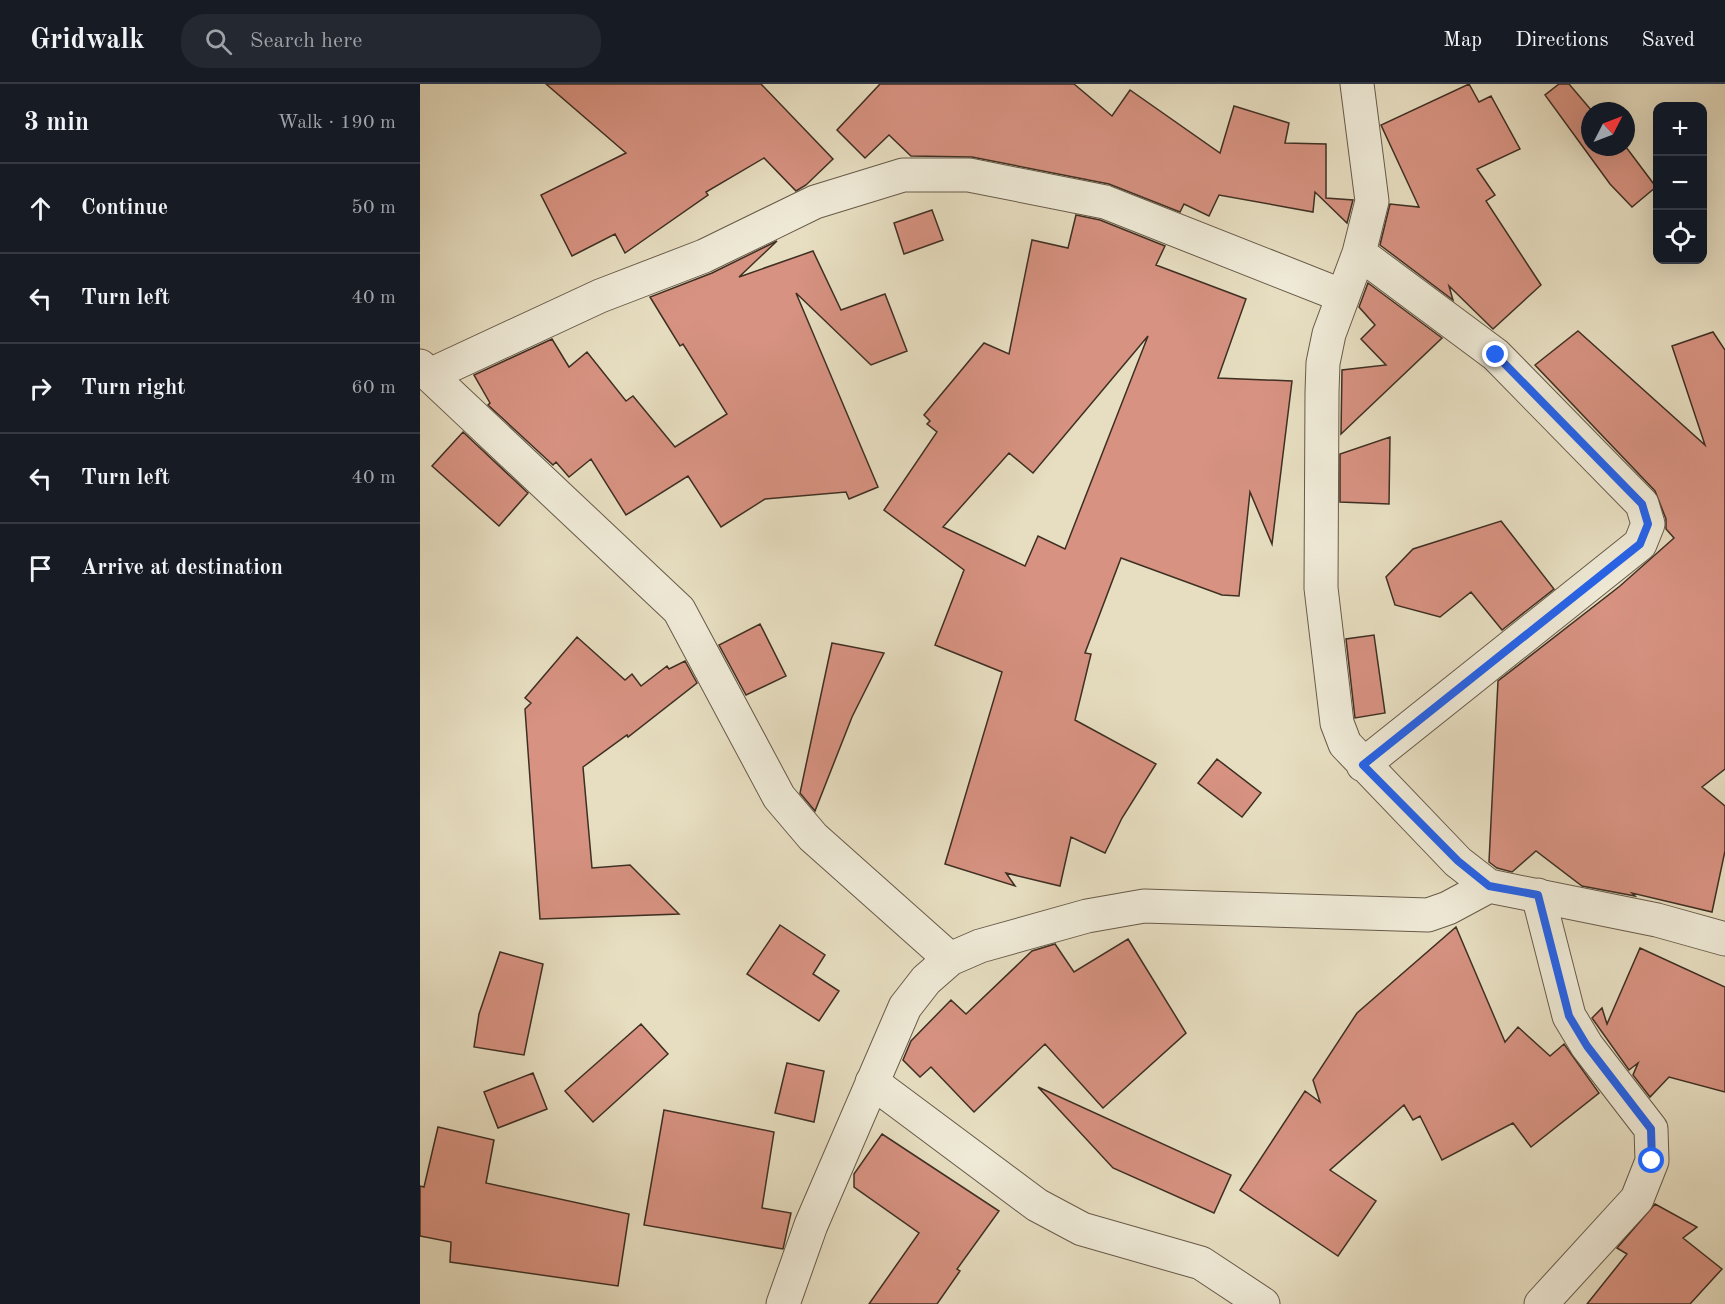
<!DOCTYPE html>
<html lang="en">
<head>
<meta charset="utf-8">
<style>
  body { margin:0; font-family:"Old Standard TT",serif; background:#242831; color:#f1f3f6 }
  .controls { position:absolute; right:18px; top:18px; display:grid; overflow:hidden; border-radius:12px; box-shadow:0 6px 24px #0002 }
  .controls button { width:54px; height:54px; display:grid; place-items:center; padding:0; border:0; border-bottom:2px solid #363941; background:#171b24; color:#f1f3f6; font:30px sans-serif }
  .compass { position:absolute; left:1161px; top:18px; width:54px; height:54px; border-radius:50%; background:#171b24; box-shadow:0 6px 24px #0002; rotate:48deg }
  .stop { position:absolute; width:18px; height:18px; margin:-14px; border:4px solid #2563eb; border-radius:50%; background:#fff }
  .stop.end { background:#2563eb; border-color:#fff; box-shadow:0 2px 6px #0008 }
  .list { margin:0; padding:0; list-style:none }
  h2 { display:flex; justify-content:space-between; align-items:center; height:78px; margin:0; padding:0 24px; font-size:26px }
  h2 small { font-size:20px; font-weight:400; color:#9ea1a6 }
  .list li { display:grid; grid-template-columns:39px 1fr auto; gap:18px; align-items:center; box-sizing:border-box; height:90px; padding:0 24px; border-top:2px solid #363941 }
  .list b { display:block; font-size:22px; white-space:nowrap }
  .list em { font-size:20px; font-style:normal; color:#9ea1a6 }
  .icon { flex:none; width:33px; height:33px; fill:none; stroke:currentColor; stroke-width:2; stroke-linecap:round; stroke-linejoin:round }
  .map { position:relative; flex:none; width:1305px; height:1220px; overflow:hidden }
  header { display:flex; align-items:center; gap:36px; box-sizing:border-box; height:84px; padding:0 30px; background:#171b24; border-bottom:2px solid #363941 }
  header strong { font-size:28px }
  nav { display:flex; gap:33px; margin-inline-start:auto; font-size:21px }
  .search { width:420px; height:54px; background:#242831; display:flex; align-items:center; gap:15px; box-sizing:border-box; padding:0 21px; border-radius:24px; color:#9ea1a6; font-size:22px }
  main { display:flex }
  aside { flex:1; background:#171b24 }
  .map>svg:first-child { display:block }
  .building { fill:#d79281; stroke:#3e2f23; stroke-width:1.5; fill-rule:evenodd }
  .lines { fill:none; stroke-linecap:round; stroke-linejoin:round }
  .minor-casing { stroke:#685b4a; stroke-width:35 }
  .minor { stroke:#efead7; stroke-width:33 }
  .route { stroke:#2563eb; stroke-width:8 }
</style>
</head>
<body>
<header>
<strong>Gridwalk</strong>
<div class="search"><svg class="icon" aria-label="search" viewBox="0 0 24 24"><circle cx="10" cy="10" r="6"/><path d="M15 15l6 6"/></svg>Search here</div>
<nav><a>Map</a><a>Directions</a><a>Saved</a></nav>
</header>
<main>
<aside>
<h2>3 min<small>Walk · 190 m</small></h2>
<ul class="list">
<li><svg class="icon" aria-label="ahead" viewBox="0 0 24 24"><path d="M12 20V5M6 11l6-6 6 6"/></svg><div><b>Continue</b></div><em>50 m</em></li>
<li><svg class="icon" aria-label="left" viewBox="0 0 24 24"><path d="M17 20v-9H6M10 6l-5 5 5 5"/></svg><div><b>Turn left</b></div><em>40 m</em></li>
<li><svg class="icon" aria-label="right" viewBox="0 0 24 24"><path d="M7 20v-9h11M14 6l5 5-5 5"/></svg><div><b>Turn right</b></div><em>60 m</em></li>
<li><svg class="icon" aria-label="left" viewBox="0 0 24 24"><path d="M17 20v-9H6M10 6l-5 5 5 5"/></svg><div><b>Turn left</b></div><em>40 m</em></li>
<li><svg class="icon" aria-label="arrive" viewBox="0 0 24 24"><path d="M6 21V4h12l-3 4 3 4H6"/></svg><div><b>Arrive at destination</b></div></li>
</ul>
</aside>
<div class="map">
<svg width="1305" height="1220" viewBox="0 0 1305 1220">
  <rect width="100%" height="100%" fill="#e7dec1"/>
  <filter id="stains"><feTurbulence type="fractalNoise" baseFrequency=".00333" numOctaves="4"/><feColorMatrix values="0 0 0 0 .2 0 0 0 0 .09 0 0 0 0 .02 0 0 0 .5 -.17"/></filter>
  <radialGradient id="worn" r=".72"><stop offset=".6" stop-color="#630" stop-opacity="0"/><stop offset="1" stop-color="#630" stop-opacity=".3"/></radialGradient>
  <!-- building -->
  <path class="building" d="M 126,0 L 341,0 L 413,75 L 386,101 L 376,107 L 344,74 L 286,108 L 288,111 L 205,169 L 195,150 L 152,172 L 121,111 L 206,69 Z
    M 460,0 L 654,0 L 692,32 L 710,6 L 800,69 L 814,22 L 869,39 L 865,59 L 906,60 L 906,114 L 933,116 L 927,139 L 895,108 L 893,128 L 799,111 L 789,132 L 764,120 L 760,128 L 689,100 L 552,73 L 491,72 L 469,51 L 445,74 L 417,46 Z
    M 1049,0 L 1059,18 L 1071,12 L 1100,65 L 1057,85 L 1075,111 L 1066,117 L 1121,201 L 1073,245 L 1029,202 L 1033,216 L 960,161 L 970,120 L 999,123 L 961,41 Z
    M 1139,0 L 1149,0 L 1172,27 L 1170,63 L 1206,63 L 1236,103 L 1212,123 L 1190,100 L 1125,11 Z
    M 512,126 L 523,156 L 484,170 L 474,139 Z
    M 656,131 L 680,136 L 745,162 L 736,181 L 826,215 L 798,294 L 872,297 L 852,460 L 830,408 L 819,512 L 802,511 L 701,474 L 665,569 L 671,570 L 655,636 L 736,680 L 702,734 L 685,769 L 651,753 L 640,802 L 586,789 L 595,802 L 525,780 L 582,588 L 515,561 L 544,486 L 464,426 L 517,348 L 507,340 L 510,337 L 504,331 L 564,259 L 589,270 L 612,156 L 648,164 ZM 728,252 L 645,465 L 618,452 L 605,482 L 523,443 L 589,369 L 613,389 Z
    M 357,157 L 319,193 L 393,167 L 421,226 L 465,210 L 487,267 L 451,281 L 376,209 L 458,403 L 429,415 L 426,408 L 345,415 L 301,443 L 268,392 L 206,431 L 171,375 L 149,393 L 136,378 L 133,381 L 68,321 L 70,319 L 54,291 L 132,255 L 149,283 L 167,268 L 206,317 L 213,312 L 255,363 L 307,330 L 263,260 L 260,262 L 230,213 L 292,189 Z
    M 948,199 L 1022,254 L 921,350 L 922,286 L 966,281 L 941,255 L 955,241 L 939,223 Z
    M 1158,247 L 1285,361 L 1252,262 L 1293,248 L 1305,266 L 1305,685 L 1282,703 L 1305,722 L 1305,767 L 1292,828 L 1212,809 L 1215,812 L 1162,802 L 1116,767 L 1092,788 L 1077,784 L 1069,778 L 1078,597 L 1200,502 L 1254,454 L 1246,445 L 1246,435 L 1235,407 L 1115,281 Z
    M 43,348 L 108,409 L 79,442 L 12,382 Z
    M 970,353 L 969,420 L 920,418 L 920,370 Z
    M 1081,437 L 1134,505 L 1082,546 L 1051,508 L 1020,533 L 975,521 L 966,493 L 993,465 Z
    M 340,540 L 366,592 L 326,611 L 299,561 Z
    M 954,551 L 965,629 L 935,634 L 926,555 Z
    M 157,553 L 205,596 L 212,590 L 221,602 L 247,582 L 249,585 L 265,577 L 277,599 L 208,653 L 207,651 L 163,683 L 172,784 L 210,781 L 259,830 L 120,835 L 105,625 L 111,619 L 105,614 Z
    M 412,559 L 464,569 L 432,633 L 395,727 L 380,709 Z
    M 797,675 L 841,709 L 822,733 L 778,699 Z
    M 360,841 L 405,871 L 393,890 L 419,907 L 399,937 L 327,890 Z
    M 1036,843 L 1085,958 L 1098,943 L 1130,972 L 1144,960 L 1179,1009 L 1111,1063 L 1093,1039 L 1022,1076 L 1000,1032 L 993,1036 L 984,1021 L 910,1086 L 956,1117 L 918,1172 L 820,1106 L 885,1007 L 900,1018 L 893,996 L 937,929 Z
    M 708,855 L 766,949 L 683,1024 L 625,960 L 554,1028 L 511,983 L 500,993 L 483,976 L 491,957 L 531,916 L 546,930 L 612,867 L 635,860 L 654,888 Z
    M 1220,864 L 1305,903 L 1305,1008 L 1249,993 L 1230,1013 L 1213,991 L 1218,979 L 1209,986 L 1172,934 L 1182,924 L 1187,940 Z
    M 80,868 L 123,880 L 104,971 L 54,963 L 59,930 Z
    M 221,940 L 248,970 L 173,1038 L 145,1007 Z
    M 367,979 L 404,987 L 394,1038 L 355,1029 Z
    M 113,989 L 127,1025 L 78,1044 L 64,1008 Z
    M 618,1003 L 811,1091 L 794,1129 L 693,1084 Z
    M 244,1026 L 354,1048 L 342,1124 L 371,1129 L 363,1165 L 224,1141 Z
    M 18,1043 L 74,1056 L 66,1099 L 209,1130 L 198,1202 L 30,1178 L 31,1158 L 0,1152 L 0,1102 L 4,1103 Z
    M 462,1050 L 579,1127 L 537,1185 L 540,1187 L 517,1220 L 449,1220 L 499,1149 L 434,1103 L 434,1090 Z
    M 1235,1120 L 1277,1143 L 1263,1154 L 1302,1185 L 1270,1220 L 1167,1220 L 1207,1170 L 1197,1164 Z"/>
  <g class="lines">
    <defs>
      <path id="minor" d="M 937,0 L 952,117 L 939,169 L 909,250 L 903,279 L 902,308 L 901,504 L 917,639 L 925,660 L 1038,778 L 1069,802 L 1237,836 L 1305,855
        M 939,169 L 1076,271 L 1222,420 L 1228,440 L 1220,460 L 943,681
        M 0,282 L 259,526 L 359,713 L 393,753 L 530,875
        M 12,290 L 180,212 L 284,172 L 395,118 L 483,91 L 549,91 L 685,118 L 923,212
        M 1118,811 L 1149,932 L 1167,962 L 1231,1045 L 1232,1077 L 1217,1115 L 1121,1220
        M 452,998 L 617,1121 L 662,1145 L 781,1179 L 843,1220
        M 363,1220 L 391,1141 L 485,923 L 506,896 L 530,875 L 560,862 L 667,832 L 724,822 L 1008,831 L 1028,824 L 1069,802"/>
    </defs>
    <!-- minor casing -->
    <use href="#minor" class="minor-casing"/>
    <!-- minor -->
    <use href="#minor" class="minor"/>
  </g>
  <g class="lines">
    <!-- route -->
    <path class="route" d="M 1076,271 L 1222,420 L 1228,440 L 1220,460 L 943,681 L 1038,777 L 1069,802 L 1118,811 L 1149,932 L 1167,962 L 1231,1045 L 1232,1077"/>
  </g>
  <rect width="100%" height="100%" filter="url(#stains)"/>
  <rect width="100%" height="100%" fill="url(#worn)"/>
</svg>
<div class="controls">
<button>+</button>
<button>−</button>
<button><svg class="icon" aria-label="locate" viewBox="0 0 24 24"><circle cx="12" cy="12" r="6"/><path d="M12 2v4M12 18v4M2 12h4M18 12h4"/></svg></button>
</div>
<svg class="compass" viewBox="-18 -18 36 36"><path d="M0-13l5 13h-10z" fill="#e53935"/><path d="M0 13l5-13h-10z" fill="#9ea1a6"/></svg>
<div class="stop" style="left:1232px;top:1077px"></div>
<div class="stop end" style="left:1076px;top:271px"></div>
</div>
</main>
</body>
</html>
